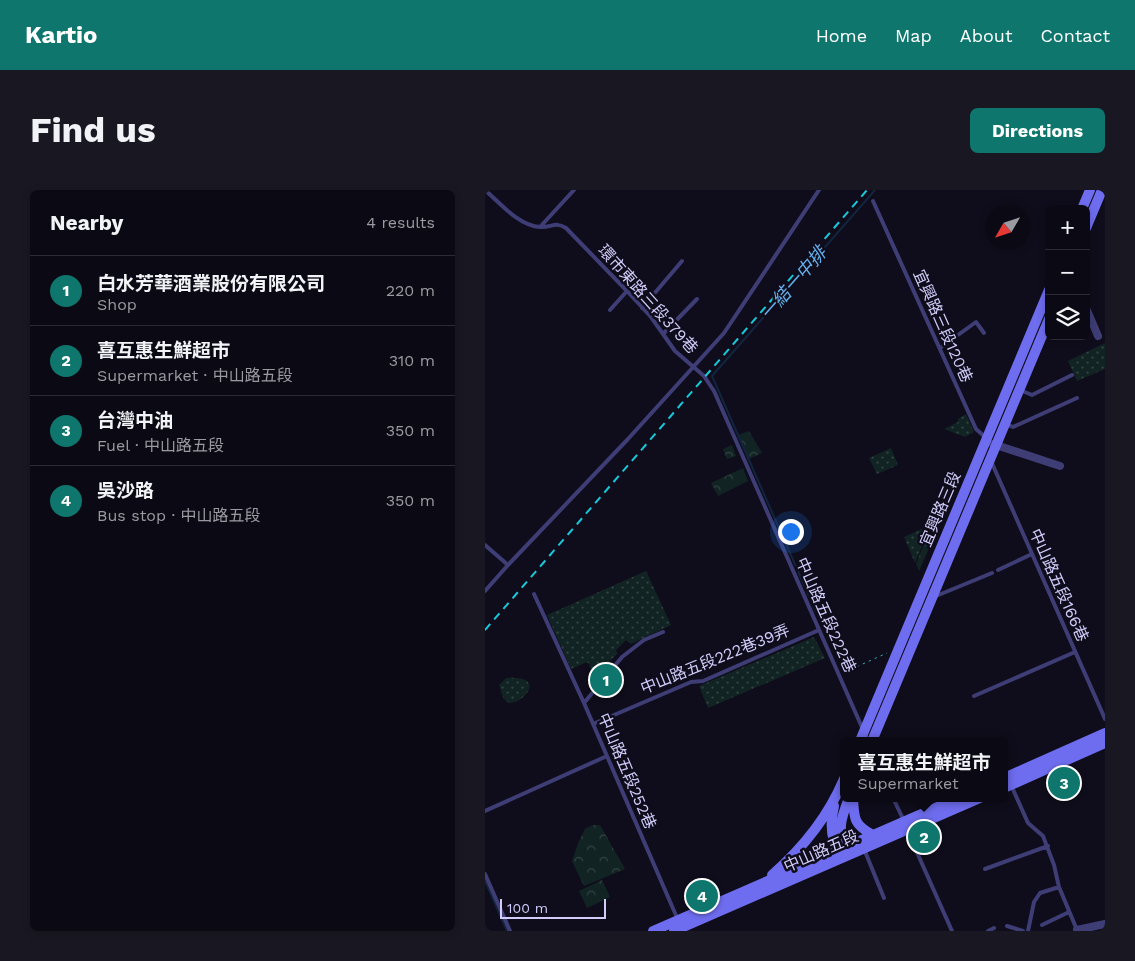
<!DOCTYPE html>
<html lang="en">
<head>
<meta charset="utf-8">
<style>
  body { margin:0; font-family:"Work Sans","Noto Sans TC",sans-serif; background:#191822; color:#f1f3f6 }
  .controls { position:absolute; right:15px; top:15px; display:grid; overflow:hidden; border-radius:8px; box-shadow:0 2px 8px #0003 }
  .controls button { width:45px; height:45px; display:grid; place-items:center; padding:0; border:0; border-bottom:1px solid #2b2b34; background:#0b0a14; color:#f1f3f6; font:25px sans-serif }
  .compass { position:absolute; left:500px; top:15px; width:45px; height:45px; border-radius:50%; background:#0b0a14; box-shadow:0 2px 8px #0003; rotate:231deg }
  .scale { position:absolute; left:15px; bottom:12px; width:106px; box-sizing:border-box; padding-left:5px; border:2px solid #d1ccfa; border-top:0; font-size:14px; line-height:18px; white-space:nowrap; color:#d1ccfa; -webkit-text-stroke:4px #0f0d1b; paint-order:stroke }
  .you { position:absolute; left:305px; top:341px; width:18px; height:18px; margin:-12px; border:4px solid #fff; border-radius:50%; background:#1a73e8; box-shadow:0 0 0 8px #1a73e833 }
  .badge { display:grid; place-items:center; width:32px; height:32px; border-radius:50%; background:#0f766e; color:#fff; font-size:16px; font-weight:700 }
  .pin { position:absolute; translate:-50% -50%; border:2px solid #fff; box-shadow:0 1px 5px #0006 }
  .popup { position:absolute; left:355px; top:547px; width:168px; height:65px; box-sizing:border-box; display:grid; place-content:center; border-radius:8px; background:#0b0a14; filter:drop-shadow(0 1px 4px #0005); font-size:16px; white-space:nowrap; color:#9a9aa0 }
  .popup b { font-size:19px; color:#f1f3f6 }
  .popup::after { content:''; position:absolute; left:50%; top:100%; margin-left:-10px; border:10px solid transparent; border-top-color:#0b0a14 }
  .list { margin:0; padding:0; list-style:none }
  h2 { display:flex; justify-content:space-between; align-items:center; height:65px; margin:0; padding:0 20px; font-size:21px }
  h2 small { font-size:16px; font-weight:400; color:#9a9aa0 }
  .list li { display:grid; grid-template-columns:32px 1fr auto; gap:15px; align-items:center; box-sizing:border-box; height:70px; padding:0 20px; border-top:1px solid #2b2b34 }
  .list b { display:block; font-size:19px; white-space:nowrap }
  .list p { margin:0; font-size:16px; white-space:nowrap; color:#9a9aa0 }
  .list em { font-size:16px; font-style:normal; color:#9a9aa0 }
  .icon { flex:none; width:28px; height:28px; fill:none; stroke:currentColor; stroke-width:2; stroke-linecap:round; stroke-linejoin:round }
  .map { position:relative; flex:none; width:620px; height:741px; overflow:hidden; border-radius:8px }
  header { display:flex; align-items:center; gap:30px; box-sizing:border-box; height:70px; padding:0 25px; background:#0f766e; color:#fff }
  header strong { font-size:24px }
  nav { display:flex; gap:28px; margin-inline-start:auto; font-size:18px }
  .intro { display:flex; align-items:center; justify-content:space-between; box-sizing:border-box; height:120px; padding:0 30px }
  h1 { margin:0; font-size:35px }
  .button { padding:12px 22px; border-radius:8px; background:#0f766e; color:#fff; font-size:18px; font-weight:700 }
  main { display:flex; gap:30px; padding:0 30px }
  aside { flex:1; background:#0b0a14; border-radius:8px; box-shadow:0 2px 8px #0003 }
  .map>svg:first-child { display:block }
  .grass { fill:url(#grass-dots) }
  .forest { fill:url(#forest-crowns) }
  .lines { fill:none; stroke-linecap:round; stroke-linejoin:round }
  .stream { stroke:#12253f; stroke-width:2 }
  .path { stroke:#39a199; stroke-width:1; stroke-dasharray:2.5 4; stroke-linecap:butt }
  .lane { stroke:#3e3d75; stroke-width:4 }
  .street { stroke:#3e3d75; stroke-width:8 }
  .secondary { stroke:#6f6def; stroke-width:10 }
  .rail { stroke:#17cadb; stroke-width:2; stroke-dasharray:8 6; stroke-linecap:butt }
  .labels { text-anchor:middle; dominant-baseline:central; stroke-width:5; stroke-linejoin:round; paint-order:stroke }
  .street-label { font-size:16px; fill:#d1ccfa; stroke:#0f0d1b }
  .water-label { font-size:18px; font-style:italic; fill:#65b1ef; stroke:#0f0d1b }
</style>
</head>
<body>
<header>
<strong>Kartio</strong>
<nav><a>Home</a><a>Map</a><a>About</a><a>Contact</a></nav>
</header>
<div class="intro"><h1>Find us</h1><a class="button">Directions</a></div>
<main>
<aside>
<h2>Nearby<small>4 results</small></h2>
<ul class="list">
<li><span class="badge">1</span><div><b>白水芳華酒業股份有限公司</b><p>Shop</p></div><em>220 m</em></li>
<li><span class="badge">2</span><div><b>喜互惠生鮮超市</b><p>Supermarket · 中山路五段</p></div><em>310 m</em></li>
<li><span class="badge">3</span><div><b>台灣中油</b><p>Fuel · 中山路五段</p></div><em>350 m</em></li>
<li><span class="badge">4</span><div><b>吳沙路</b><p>Bus stop · 中山路五段</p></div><em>350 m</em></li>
</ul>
</aside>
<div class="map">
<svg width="620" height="741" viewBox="0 0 620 741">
  <defs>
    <pattern id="grass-dots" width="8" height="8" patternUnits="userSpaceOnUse" patternTransform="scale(1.25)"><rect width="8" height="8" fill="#112423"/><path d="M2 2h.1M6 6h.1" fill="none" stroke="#334344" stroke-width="1.8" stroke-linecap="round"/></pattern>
    <pattern id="forest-crowns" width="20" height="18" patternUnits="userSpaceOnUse" patternTransform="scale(1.25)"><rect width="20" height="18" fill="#112423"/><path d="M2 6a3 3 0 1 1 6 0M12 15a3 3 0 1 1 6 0" fill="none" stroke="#334344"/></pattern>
  </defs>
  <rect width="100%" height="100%" fill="#0f0d1b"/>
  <!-- grass -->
  <path class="grass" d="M 620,153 L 620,179 L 592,191 L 583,171 Z
    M 481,224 L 489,242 L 480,247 L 459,239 L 473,232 L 473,229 Z
    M 406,258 L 413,275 L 392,284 L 384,268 Z
    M 446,335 L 430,373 L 419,347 Z
    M 161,381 L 186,435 L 146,454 L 141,450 L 131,460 L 132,464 L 112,484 L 104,477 L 105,475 L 102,472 L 86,479 L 62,425 Z
    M 329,447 L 340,468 L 223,518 L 214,496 Z
    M 21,488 C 69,484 30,523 20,510 C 17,507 16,499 14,495 Z"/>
  <!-- forest -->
  <path class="forest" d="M 264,241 L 277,263 L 264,269 L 253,245 Z
    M 247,255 L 251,266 L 242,269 L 238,259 Z
    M 258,278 L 263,291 L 233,306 L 226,293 Z
    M 458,327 L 434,381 L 431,374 L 447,334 Z
    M 108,635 L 115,635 L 140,679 L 99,696 L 87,671 L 93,653 L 100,639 Z
    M 117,690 L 125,707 L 102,718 L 94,701 Z"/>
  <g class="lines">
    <!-- stream -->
    <path class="stream" d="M 331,422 L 227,186 L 390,0
      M 0,691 L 22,741"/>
    <!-- path -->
    <path class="path" d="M 360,482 L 402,463"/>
    <!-- lane -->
    <path class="lane" d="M 0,0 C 15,13 34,36 55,37 C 66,38 70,31 81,38 L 142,101 L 166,127 L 190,161 L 219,186 L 229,201 L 383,551
      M 388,11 L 491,239 L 500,247
      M 55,37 L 89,0
      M 157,118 L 197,71
      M 125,120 L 142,101
      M 178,144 L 212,109
      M 455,158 L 491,132 L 499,143
      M 535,200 L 547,205 L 587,185
      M 521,234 L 528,237 L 592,208
      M 506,271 L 620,529
      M 0,355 L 23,375
      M 513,380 L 547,364
      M 0,401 L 23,375 L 143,249 L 239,143 L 334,0
      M 49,404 L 99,513
      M 451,406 L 507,383
      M 178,442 L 159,450 L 137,467 L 99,513 L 193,730
      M 489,506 L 590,462
      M 108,534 L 206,492 L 218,491 L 334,440
      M 526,595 L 543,633 L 558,646 L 569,675 L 574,697 L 592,740
      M 408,608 L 419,631
      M 0,621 L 122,566
      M 422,640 L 467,741
      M 379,659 L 399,708
      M 500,679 L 563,656
      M 0,684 L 25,741
      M 557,735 L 584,722
      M 522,736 L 538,741
      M 503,741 L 509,738
      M 543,741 L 549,712 L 555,703 L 574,697"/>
    <!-- street -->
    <path class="street" d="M 601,118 L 613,146
      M 508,254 L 575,276
      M 592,740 L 620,734"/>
    <!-- secondary -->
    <path class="secondary" d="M 597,19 L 605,0
      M 601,38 L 617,0
      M 375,551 L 564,100
      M 387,551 L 564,129
      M 519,588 L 620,543
      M 519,598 L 620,553
      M 368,608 C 369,629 369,635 388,645
      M 349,616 C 345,633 345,649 355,664
      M 363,661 C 351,642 356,628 364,608
      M 287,685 C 318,658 343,627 359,589
      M 168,741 L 473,608
      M 189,741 L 495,608"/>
    <!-- rail -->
    <path class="rail" d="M 0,440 L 382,0"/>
  </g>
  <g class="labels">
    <!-- street labels -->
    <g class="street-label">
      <text transform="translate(163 109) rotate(48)">環市東路三段379巷</text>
      <text transform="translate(458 136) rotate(66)">宜興路三段120巷</text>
      <text transform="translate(455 319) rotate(-67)">宜興路三段</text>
      <text transform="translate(574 395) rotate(66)">中山路五段166巷</text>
      <text transform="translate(341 425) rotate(66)">中山路五段222巷</text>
      <text transform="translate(230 469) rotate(-22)">中山路五段222巷39弄</text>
      <text transform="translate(142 581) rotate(67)">中山路五段252巷</text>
      <text transform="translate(336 661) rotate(-24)">中山路五段</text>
    </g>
    <!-- water labels -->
    <g class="water-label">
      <text transform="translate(308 93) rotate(-49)">一結一中排</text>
    </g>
  </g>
</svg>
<div class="controls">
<button>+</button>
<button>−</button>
<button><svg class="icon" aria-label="layers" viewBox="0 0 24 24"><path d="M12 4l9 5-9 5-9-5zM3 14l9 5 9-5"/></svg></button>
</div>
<svg class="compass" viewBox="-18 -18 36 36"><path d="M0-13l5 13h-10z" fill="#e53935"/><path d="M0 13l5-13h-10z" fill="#9a9aa0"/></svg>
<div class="scale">100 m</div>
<div class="you"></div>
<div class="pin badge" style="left:121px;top:490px">1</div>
<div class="pin badge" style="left:439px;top:647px">2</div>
<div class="popup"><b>喜互惠生鮮超市</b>Supermarket</div>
<div class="pin badge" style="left:579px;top:593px">3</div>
<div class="pin badge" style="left:217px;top:706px">4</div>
</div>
</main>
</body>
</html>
